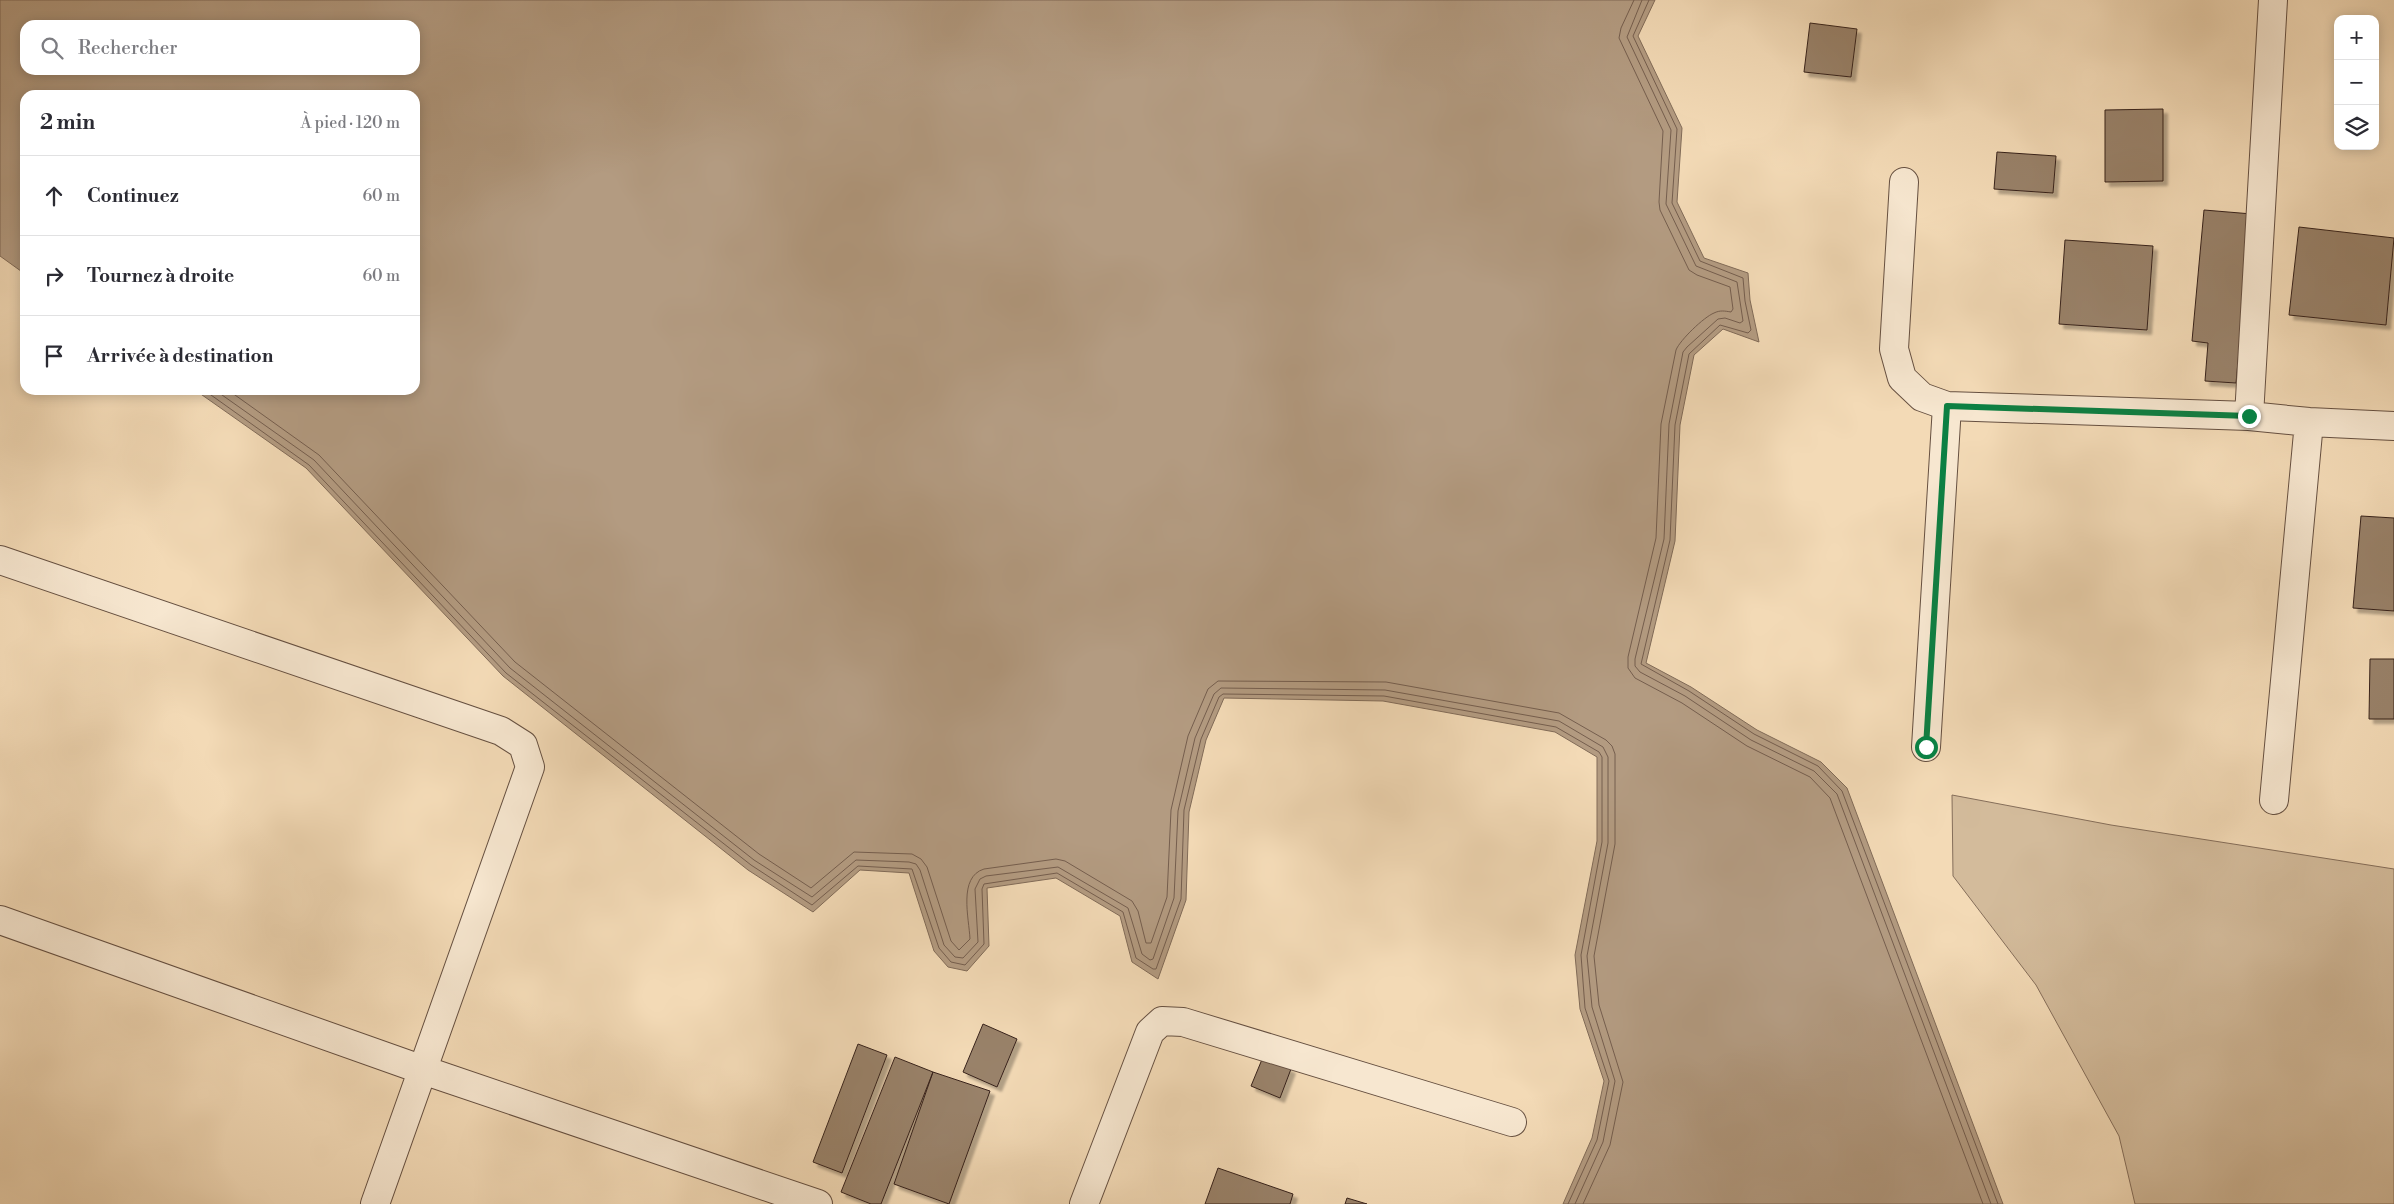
<!DOCTYPE html>
<html lang="fr">
<head>
<meta charset="utf-8">
<style>
  body { margin:0; font-family:"Libre Bodoni",serif; background:#f2f2f3; color:#2b2b33 }
  .controls { position:absolute; right:15px; top:15px; display:grid; overflow:hidden; border-radius:10px; box-shadow:0 2px 12px #0003 }
  .controls button { width:45px; height:45px; display:grid; place-items:center; padding:0; border:0; border-bottom:1px solid #e1e1e2; background:#fff; color:#2b2b33; font:25px sans-serif }
  .stop { position:absolute; width:15px; height:15px; margin:-11px; border:4px solid #0b8043; border-radius:50%; background:#fff }
  .stop.end { background:#0b8043; border-color:#fff; box-shadow:0 1px 5px #0008 }
  .list { margin:0; padding:0; list-style:none }
  h2 { display:flex; justify-content:space-between; align-items:center; height:65px; margin:0; padding:0 20px; font-size:21px }
  h2 small { font-size:16px; font-weight:400; color:#7c7c81 }
  .list li { display:grid; grid-template-columns:32px 1fr auto; gap:15px; align-items:center; box-sizing:border-box; height:80px; padding:0 20px; border-top:1px solid #e1e1e2 }
  .list b { display:block; font-size:19px; white-space:nowrap }
  .list em { font-size:16px; font-style:normal; color:#7c7c81 }
  .icon { flex:none; width:28px; height:28px; fill:none; stroke:currentColor; stroke-width:2; stroke-linecap:round; stroke-linejoin:round }
  .map { position:relative; flex:none; width:2394px; height:1204px; overflow:hidden }
  .search { position:absolute; background:#fff; box-shadow:0 2px 12px #0003; left:20px; top:20px; width:400px; height:55px; display:flex; align-items:center; gap:12px; box-sizing:border-box; padding:0 18px; border-radius:15px; color:#7c7c81; font-size:19px }
  .panel { position:absolute; background:#fff; box-shadow:0 2px 12px #0003; left:20px; top:90px; width:400px; height:305px; border-radius:15px }
  .map>svg:first-child { display:block }
  .green { fill:#d3bb9b; stroke:#856e5a }
  .water { fill:#b39b81; stroke:#816b58; fill-rule:evenodd }
  .lines { fill:none; stroke-linecap:round; stroke-linejoin:round }
  .shore { stroke:#755e4e; stroke-width:1 }
  .building { fill:#99826b; stroke:#37221a; filter:url(#shadow) }
  .minor-casing { stroke:#665041; stroke-width:30 }
  .minor { stroke:#f7e7d0; stroke-width:28 }
  .route { stroke:#0b8043; stroke-width:6 }
</style>
</head>
<body>
<div class="map">
<svg width="2394" height="1204" viewBox="0 0 2394 1204">
  <defs>
    <filter id="shadow"><feDropShadow dx="4.5" dy="4.5" stdDeviation="1" flood-color="#0004"/></filter>
  </defs>
  <rect width="100%" height="100%" fill="#f3dab6"/>
  <filter id="stains"><feTurbulence type="fractalNoise" baseFrequency=".004" numOctaves="4"/><feColorMatrix values="0 0 0 0 .2 0 0 0 0 .09 0 0 0 0 .02 0 0 0 .5 -.17"/></filter>
  <radialGradient id="worn" r=".72"><stop offset=".6" stop-color="#630" stop-opacity="0"/><stop offset="1" stop-color="#630" stop-opacity=".3"/></radialGradient>
  <!-- green -->
  <path class="green" d="M 1952,795 L 2111,825 L 2394,869 L 2394,1204 L 2135,1204 L 2119,1136 L 2036,985 L 1953,876 Z"/>
  <!-- water -->
  <path class="water" d="M 0,0 L 1655,0 L 1638,36 L 1682,128 L 1677,202 L 1704,258 L 1748,273 L 1750,300 L 1759,342 L 1723,329 L 1694,355 L 1680,425 L 1675,541 L 1646,663 L 1691,687 L 1757,730 L 1821,762 L 1847,788 L 2003,1204 L 1563,1204 L 1592,1138 L 1604,1081 L 1580,1009 L 1575,955 L 1597,841 L 1597,757 L 1555,732 L 1383,701 L 1224,698 L 1206,740 L 1189,812 L 1186,900 L 1158,979 L 1132,962 L 1120,916 L 1056,878 L 987,888 L 989,946 L 967,971 L 948,967 L 934,951 L 909,873 L 860,870 L 813,912 L 748,870 L 503,676 L 306,468 L 195,390 L 415,390 L 415,95 L 25,95 L 25,274 L 0,256 ZM 25,25 L 415,25 L 415,70 L 25,70 Z"/>
  <g class="lines">
    <!-- shore -->
    <path class="shore" d="M 1634,0 L 1621,28 L 1619,38 L 1663,131 L 1659,202 L 1660,210 L 1689,270 L 1697,275 L 1730,287 L 1733,309 L 1731,312 C 1725,311 1720,310 1714,313 C 1704,317 1680,340 1676,350 L 1661,424 L 1656,538 L 1628,657 L 1628,668 L 1635,678 L 1682,703 L 1747,746 L 1810,777 L 1830,798 L 1983,1204
      M 1642,0 L 1627,37 L 1671,130 L 1666,204 L 1696,266 L 1737,282 L 1743,321 L 1740,323 L 1725,318 L 1718,319 L 1687,347 L 1683,352 L 1669,424 L 1664,539 L 1635,659 L 1635,666 L 1640,672 L 1685,696 L 1751,740 L 1814,771 L 1837,794 L 1991,1204
      M 1649,0 L 1633,36 L 1677,129 L 1672,203 L 1700,261 L 1743,278 L 1745,301 L 1751,330 L 1748,333 L 1720,325 L 1689,354 L 1675,425 L 1670,540 L 1641,664 L 1689,691 L 1754,734 L 1818,766 L 1842,791 L 1998,1204
      M 204,390 L 309,465 L 506,673 L 751,865 L 812,905 L 858,866 L 912,869 L 939,948 L 951,962 L 965,965 L 984,944 L 982,889 L 984,884 L 1057,873 L 1123,912 L 1136,958 L 1153,969 L 1156,969 L 1181,899 L 1184,810 L 1201,739 L 1219,697 L 1223,694 L 1384,696 L 1556,727 L 1599,752 L 1602,757 L 1602,842 L 1581,955 L 1585,1008 L 1609,1081 L 1597,1140 L 1568,1204
      M 215,390 L 314,460 L 510,668 L 754,860 L 812,897 L 856,860 L 909,862 L 916,864 L 920,870 L 944,945 L 955,957 L 963,958 L 978,942 L 975,889 L 980,879 L 986,876 L 1058,867 L 1128,908 L 1142,954 L 1150,960 L 1153,959 L 1174,898 L 1178,811 L 1195,738 L 1214,694 L 1221,688 L 1385,690 L 1559,721 L 1603,747 L 1608,757 L 1608,843 L 1587,956 L 1592,1007 L 1615,1081 L 1603,1142 L 1575,1204
      M 228,390 L 319,455 L 515,662 L 759,854 L 811,888 L 854,852 L 912,854 L 921,859 L 927,867 L 951,941 L 959,950 L 970,939 C 969,918 958,877 984,869 L 1056,859 L 1065,861 L 1132,901 L 1138,911 L 1146,943 L 1151,943 L 1167,897 L 1171,810 L 1188,736 L 1208,689 L 1218,681 L 1386,682 L 1559,713 L 1606,740 L 1612,746 L 1615,754 L 1615,844 L 1594,956 L 1599,1005 L 1623,1082 L 1610,1145 L 1583,1204"/>
  </g>
  <!-- building -->
  <path class="building" d="M 1810,23 L 1857,29 L 1851,77 L 1804,72 Z
    M 2163,109 L 2163,181 L 2105,182 L 2105,110 Z
    M 1997,152 L 2056,156 L 2053,193 L 1994,189 Z
    M 2204,210 L 2252,214 L 2236,383 L 2205,381 L 2208,343 L 2192,341 Z
    M 2299,227 L 2394,238 L 2386,325 L 2289,315 Z
    M 2065,240 L 2153,246 L 2147,330 L 2059,324 Z
    M 2361,516 L 2394,518 L 2394,611 L 2353,608 Z
    M 2370,659 L 2394,659 L 2394,719 L 2369,719 Z
    M 983,1024 L 1017,1039 L 997,1087 L 963,1072 Z
    M 858,1044 L 887,1055 L 842,1173 L 813,1162 Z
    M 895,1057 L 933,1072 L 881,1204 L 871,1204 L 841,1192 Z
    M 1263,1057 L 1291,1069 L 1280,1098 L 1251,1086 Z
    M 933,1072 L 990,1091 L 949,1204 L 894,1184 Z
    M 1218,1168 L 1293,1194 L 1290,1204 L 1205,1204 Z
    M 1347,1198 L 1367,1204 L 1345,1204 Z"/>
  <g class="lines">
    <defs>
      <path id="minor" d="M 1904,182 L 1894,349 L 1902,378 L 1922,397 L 1947,406 L 2249,416 L 2309,422 L 2394,426
        M 2249,416 L 2273,0
        M 0,560 L 501,731 L 523,745 L 530,767 L 375,1204
        M 1926,747 L 1947,406
        M 2274,800 L 2309,422
        M 0,920 L 423,1070 L 818,1204
        M 1084,1204 L 1150,1032 L 1162,1021 L 1183,1022 L 1512,1122"/>
    </defs>
    <!-- minor casing -->
    <use href="#minor" class="minor-casing"/>
    <!-- minor -->
    <use href="#minor" class="minor"/>
  </g>
  <g class="lines">
    <!-- route -->
    <path class="route" d="M 1926,747 L 1947,406 L 2249,416"/>
  </g>
  <rect width="100%" height="100%" filter="url(#stains)"/>
  <rect width="100%" height="100%" fill="url(#worn)"/>
</svg>
<div class="controls">
<button>+</button>
<button>−</button>
<button><svg class="icon" aria-label="layers" viewBox="0 0 24 24"><path d="M12 4l9 5-9 5-9-5zM3 14l9 5 9-5"/></svg></button>
</div>
<div class="stop" style="left:1926px;top:747px"></div>
<div class="stop end" style="left:2249px;top:416px"></div>
<div class="search"><svg class="icon" aria-label="search" viewBox="0 0 24 24"><circle cx="10" cy="10" r="6"/><path d="M15 15l6 6"/></svg>Rechercher</div>
<section class="panel">
<h2>2 min<small>À pied · 120 m</small></h2>
<ul class="list">
<li><svg class="icon" aria-label="ahead" viewBox="0 0 24 24"><path d="M12 20V5M6 11l6-6 6 6"/></svg><div><b>Continuez</b></div><em>60 m</em></li>
<li><svg class="icon" aria-label="right" viewBox="0 0 24 24"><path d="M7 20v-9h11M14 6l5 5-5 5"/></svg><div><b>Tournez à droite</b></div><em>60 m</em></li>
<li><svg class="icon" aria-label="arrive" viewBox="0 0 24 24"><path d="M6 21V4h12l-3 4 3 4H6"/></svg><div><b>Arrivée à destination</b></div></li>
</ul>
</section>
</div>
</body>
</html>
